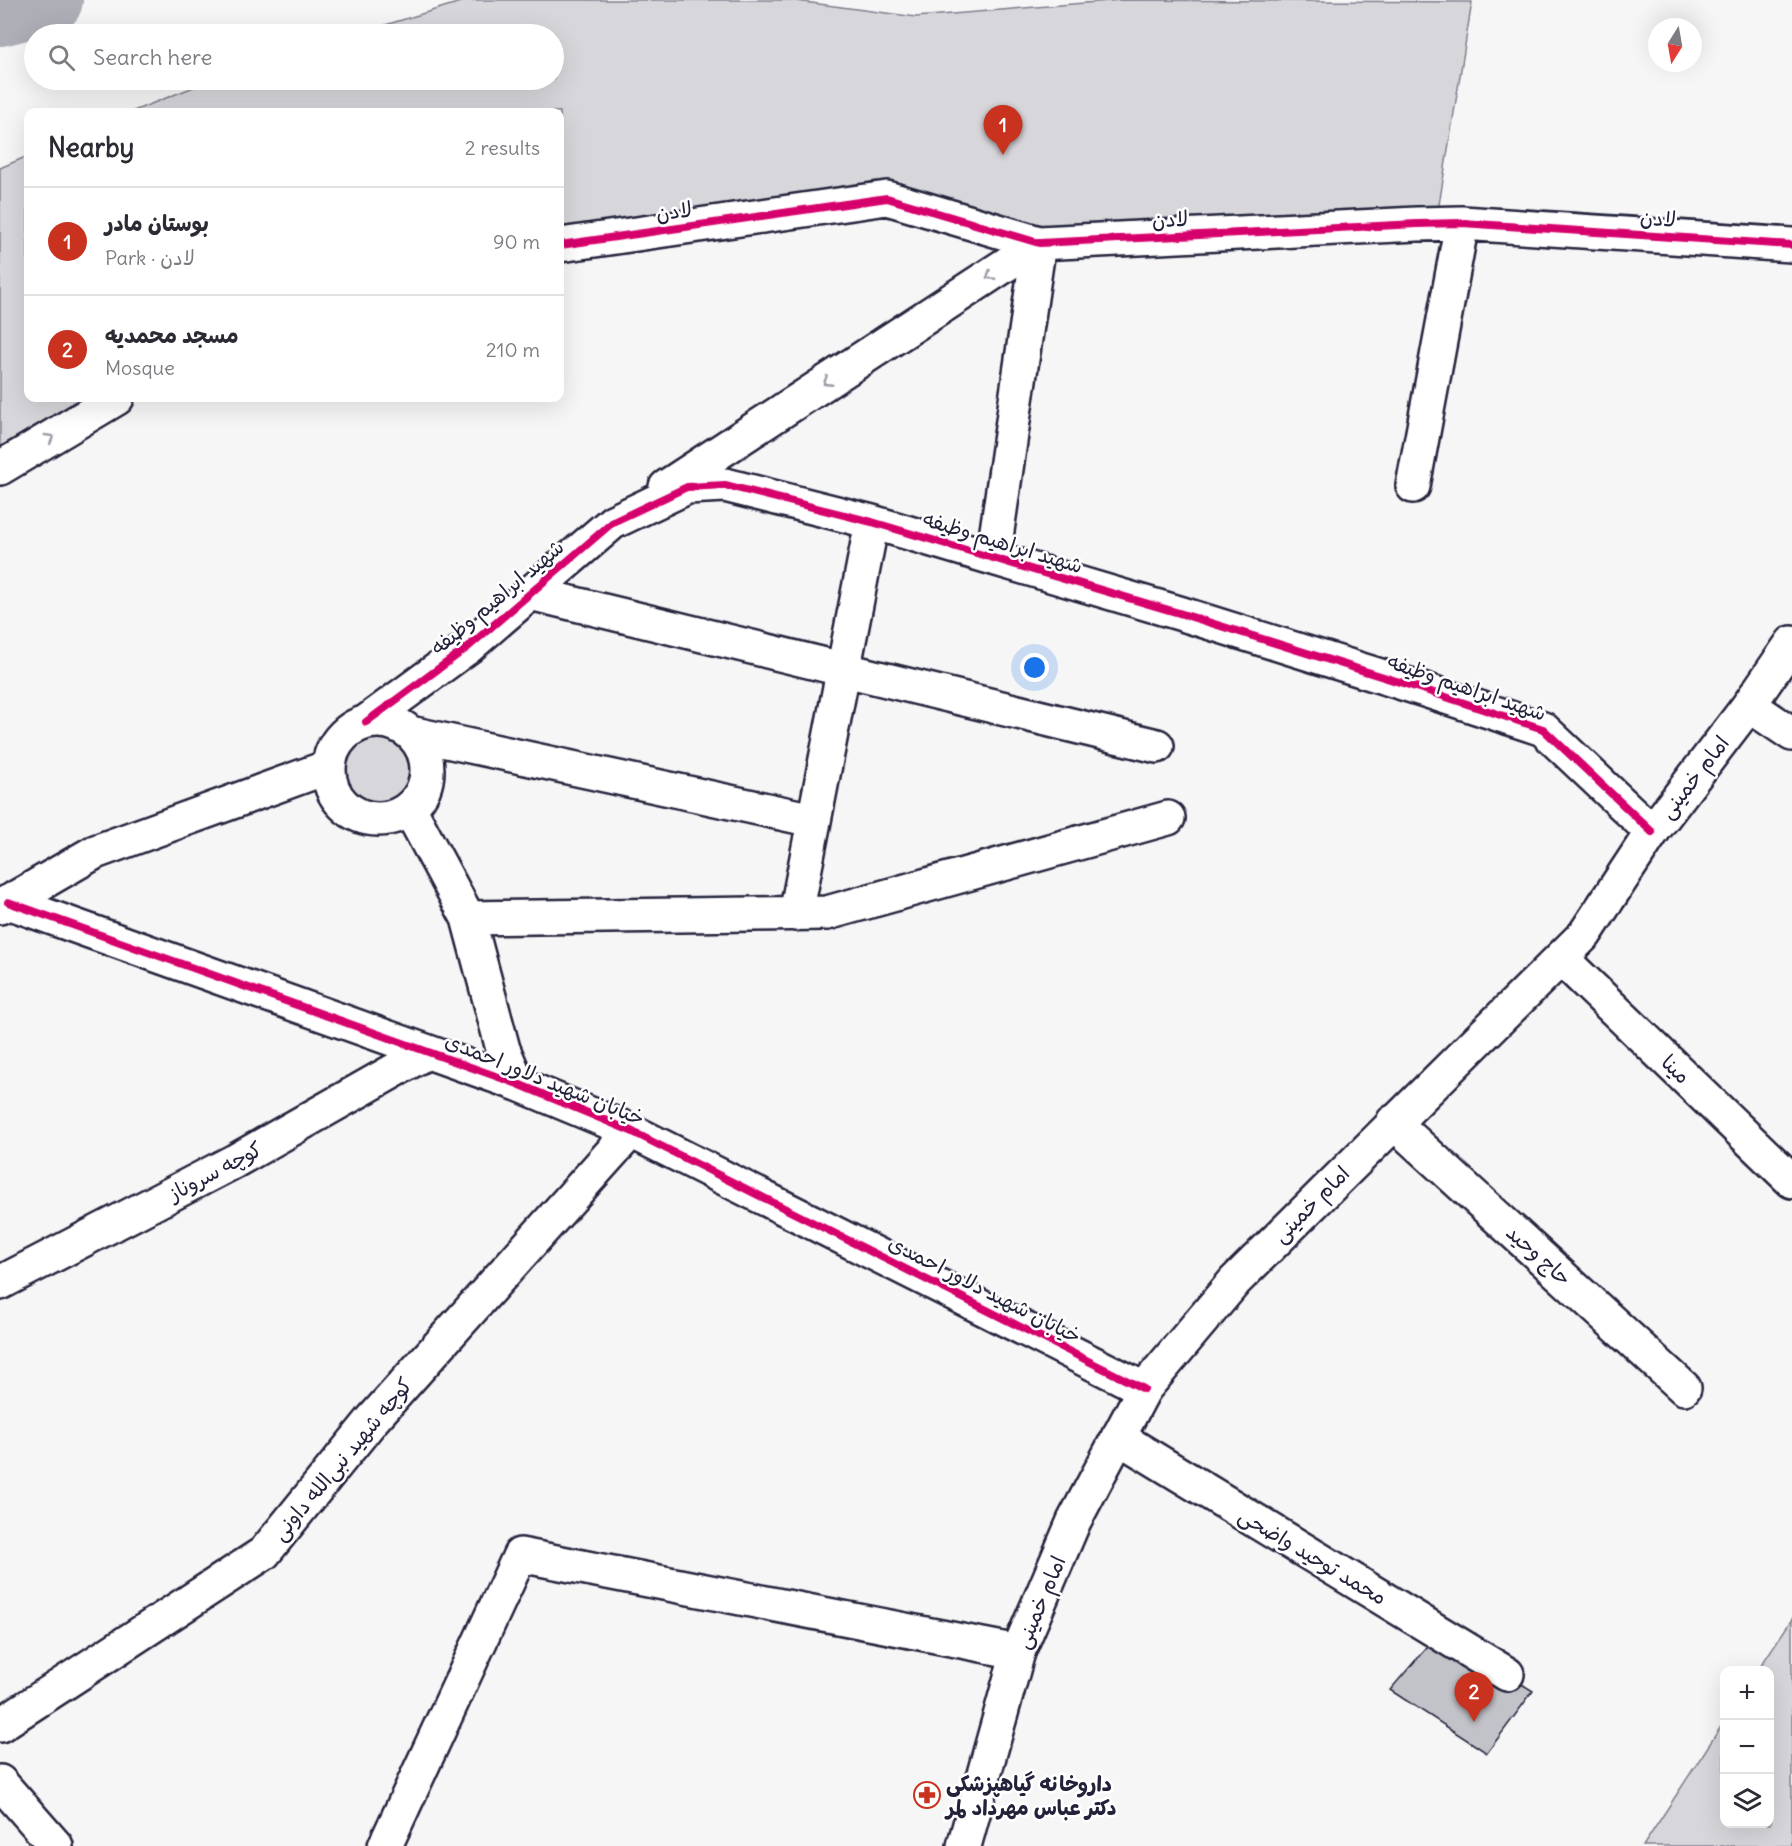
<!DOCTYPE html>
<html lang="en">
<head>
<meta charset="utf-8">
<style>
  body { margin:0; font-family:Delius,"Playpen Sans Arabic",sans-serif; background:#f2f2f3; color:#2b2b33 }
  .controls { position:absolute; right:18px; bottom:18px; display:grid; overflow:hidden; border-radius:12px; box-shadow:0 6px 24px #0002 }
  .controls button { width:54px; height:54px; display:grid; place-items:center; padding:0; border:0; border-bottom:2px solid #e1e1e2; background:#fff; color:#2b2b33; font:30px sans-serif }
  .compass { position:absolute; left:1648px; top:18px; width:54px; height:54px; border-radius:50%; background:#fff; box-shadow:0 6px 24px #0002; rotate:191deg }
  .you { position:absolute; left:1035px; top:668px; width:21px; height:21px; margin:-15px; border:4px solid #fff; border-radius:50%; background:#1a73e8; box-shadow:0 0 0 9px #1a73e833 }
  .badge { display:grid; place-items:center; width:39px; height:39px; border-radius:50%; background:#c8321e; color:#fff; font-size:20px; font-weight:700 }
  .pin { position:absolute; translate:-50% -50px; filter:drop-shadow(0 2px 3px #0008) }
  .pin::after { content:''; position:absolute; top:32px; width:21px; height:18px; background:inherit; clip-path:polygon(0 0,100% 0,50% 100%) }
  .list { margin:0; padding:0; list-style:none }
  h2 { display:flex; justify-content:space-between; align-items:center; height:78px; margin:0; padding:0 24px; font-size:26px }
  h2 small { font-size:20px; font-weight:400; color:#7c7c81 }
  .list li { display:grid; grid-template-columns:39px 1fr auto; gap:18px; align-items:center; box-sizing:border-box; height:108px; padding:0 24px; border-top:2px solid #e1e1e2 }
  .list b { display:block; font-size:22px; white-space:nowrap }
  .list p { margin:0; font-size:20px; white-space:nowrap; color:#7c7c81 }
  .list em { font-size:20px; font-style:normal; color:#7c7c81 }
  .icon { flex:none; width:33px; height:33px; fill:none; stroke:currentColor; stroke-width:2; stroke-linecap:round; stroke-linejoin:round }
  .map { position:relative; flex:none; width:1792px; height:1846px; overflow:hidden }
  .search { position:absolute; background:#fff; box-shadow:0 6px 24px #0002; left:24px; top:24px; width:540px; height:66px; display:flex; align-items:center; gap:15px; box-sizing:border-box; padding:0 21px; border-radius:33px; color:#7c7c81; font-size:22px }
  .panel { position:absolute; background:#fff; box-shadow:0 6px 24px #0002; left:24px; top:108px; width:540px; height:294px; border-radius:12px }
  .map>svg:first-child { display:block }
  .green { fill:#d7d7db; stroke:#7c7c8b; stroke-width:1.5 }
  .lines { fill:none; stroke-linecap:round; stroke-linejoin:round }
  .river { stroke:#aeaeb7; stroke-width:66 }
  .building { fill:#c2c2c9; stroke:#22223b; stroke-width:1.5 }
  .minor-casing { stroke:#22223b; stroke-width:38 }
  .major-casing { stroke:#22223b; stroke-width:38 }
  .minor { stroke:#fff; stroke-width:33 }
  .major { stroke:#fff; stroke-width:33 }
  .cycleway-casing { stroke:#fff; stroke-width:11 }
  .cycleway { stroke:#d6006c; stroke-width:8 }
  .oneway { stroke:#9c9ca7 }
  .labels { text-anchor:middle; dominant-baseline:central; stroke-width:5; stroke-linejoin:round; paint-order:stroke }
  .street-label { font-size:21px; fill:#22223b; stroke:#fff }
  .poi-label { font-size:21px; font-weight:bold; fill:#22223b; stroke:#fff; text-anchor:start }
</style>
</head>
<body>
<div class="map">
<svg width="1792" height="1846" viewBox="0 0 1792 1846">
  <rect width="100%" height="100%" fill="#f6f6f7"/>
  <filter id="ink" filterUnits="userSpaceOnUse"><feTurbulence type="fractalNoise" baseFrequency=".0167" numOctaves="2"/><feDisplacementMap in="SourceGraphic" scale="12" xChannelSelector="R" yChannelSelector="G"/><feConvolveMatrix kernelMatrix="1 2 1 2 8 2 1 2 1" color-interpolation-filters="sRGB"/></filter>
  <g filter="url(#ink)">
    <!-- green -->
    <path class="green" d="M 467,0 L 789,0 L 916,17 L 1121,0 L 1472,2 L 1436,223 L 1039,243 L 887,198 L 560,245 L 560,112 L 131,112 L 211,80 L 554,80 L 554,34 L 356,34 Z
      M 28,156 L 28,398 L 116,398 L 0,467 L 0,168 Z
      M332 770a46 46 0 1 1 92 0a46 46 0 1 1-92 0Z
      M 1792,1619 L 1792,1846 L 1643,1846 L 1724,1722 L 1724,1824 L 1770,1824 L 1770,1670 L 1758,1670 Z"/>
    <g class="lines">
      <!-- river -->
      <path class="river" d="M 0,13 L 50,0"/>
    </g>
    <!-- building -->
    <path class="building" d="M 1439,1633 L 1533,1691 L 1487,1753 L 1390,1690 Z"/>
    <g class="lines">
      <defs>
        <path id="minor" d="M 560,245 L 887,198 L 1039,243 L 1417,224 L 1462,223 L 1792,245
          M 0,468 L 117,398
          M 1413,486 L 1462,223
          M 666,487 L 1039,243
          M 993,558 L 1039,243
          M 530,593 L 1157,746
          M 1749,705 L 1792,734
          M329 770a49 49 0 1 1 98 0a49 49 0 1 1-98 0Z
          M 366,722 L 468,647 L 613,522 L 687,487 L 725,485 L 872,522 L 993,558 L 1179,613 L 1425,690 L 1543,729 L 1652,832
          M 410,733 L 813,820
          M 409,808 L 468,918 L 503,1049 L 518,1084
          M 8,902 L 518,1084 L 631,1131 L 1144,1389
          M 0,907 L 95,852 L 328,767
          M 796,914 L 872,522
          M 468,918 L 827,913 L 1168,818
          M 1561,958 L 1792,1181
          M 1393,1122 L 1684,1388
          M 0,1283 L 235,1161 L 427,1052
          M 1118,1437 L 1507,1674
          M 0,1725 L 264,1553 L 373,1419 L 631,1131
          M 0,1782 L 56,1846
          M 385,1846 L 520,1555 L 1018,1652"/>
        <path id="major" d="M 964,1846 L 1018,1652 L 1074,1521 L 1144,1389 L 1235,1281 L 1585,934 L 1652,832 L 1749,705 L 1792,643"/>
      </defs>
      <!-- minor casing -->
      <use href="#minor" class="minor-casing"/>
      <!-- major casing -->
      <use href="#major" class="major-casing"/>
      <!-- minor -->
      <use href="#minor" class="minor"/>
      <!-- major -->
      <use href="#major" class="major"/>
      <defs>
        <path id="cycleway" d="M 560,245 L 887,198 L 1039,243 L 1417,224 L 1462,223 L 1792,245
          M 366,722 L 468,647 L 613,522 L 687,487 L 725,485 L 872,522 L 993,558 L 1179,613 L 1425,690 L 1543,729 L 1652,832
          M 8,902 L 518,1084 L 631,1131 L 1144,1389"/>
      </defs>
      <!-- cycleway casing -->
      <use href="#cycleway" class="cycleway-casing"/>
      <!-- cycleway -->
      <use href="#cycleway" class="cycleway"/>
    </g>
    <!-- one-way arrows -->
    <defs><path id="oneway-chevron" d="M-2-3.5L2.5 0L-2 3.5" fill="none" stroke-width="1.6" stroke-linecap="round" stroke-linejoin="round" transform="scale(1.5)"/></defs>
    <g class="oneway">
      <use href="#oneway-chevron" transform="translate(990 276) rotate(147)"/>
      <use href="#oneway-chevron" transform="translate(827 382) rotate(147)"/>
      <use href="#oneway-chevron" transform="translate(50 438) rotate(-31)"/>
    </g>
  </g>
  <!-- icons -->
  <defs>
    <symbol id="pharmacy-ring" viewBox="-11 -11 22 22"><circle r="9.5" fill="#fff" stroke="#c8321e" stroke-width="1.5"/><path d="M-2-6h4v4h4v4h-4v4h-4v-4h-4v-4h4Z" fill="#c8321e"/></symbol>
  </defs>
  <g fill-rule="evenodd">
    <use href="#pharmacy-ring" x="912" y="1780" width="30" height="30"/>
  </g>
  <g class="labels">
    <!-- street labels -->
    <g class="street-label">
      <text transform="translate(674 211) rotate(-8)">لادن</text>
      <text transform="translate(1658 218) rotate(4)">لادن</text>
      <text transform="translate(1170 219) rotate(-3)">لادن</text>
      <text transform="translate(1003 542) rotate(17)">شهید ابراهیم وظیفه</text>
      <text transform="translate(497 597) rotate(-40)">شهید ابراهیم وظیفه</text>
      <text transform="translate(1467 687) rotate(19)">شهید ابراهیم وظیفه</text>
      <text transform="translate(1694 777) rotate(-52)">امام خمینی</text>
      <text transform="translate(1676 1069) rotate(44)">مینا</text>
      <text transform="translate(545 1079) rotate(22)">خیابان شهید دلاور احمدی</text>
      <text transform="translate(215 1171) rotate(-28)">کوچه سروناز</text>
      <text transform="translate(1311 1204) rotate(-45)">امام خمینی</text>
      <text transform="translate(1539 1255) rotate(42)">حاج وحید</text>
      <text transform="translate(985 1289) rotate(27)">خیابان شهید دلاور احمدی</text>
      <text transform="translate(342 1459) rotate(-50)">کوچه شهید نبی‌الله داونی</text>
      <text transform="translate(1313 1556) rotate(31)">محمد توحید واضحی</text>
      <text transform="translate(1040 1602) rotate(-67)">امام خمینی</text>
    </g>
    <!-- poi labels -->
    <g class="poi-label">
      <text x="946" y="1783">داروخانه گیاهپزشکی<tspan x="946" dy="24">دکتر عباس مهرداد لمر</tspan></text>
    </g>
  </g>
</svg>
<div class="controls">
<button>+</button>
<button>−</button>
<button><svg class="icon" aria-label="layers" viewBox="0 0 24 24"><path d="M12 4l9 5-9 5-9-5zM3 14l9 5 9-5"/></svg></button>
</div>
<svg class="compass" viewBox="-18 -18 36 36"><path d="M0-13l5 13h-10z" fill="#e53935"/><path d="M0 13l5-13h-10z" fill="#7c7c81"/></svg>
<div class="you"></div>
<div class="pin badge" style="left:1003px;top:155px">1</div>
<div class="pin badge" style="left:1474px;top:1722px">2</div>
<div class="search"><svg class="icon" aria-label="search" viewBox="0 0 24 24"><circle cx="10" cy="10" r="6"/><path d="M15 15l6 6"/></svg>Search here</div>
<section class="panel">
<h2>Nearby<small>2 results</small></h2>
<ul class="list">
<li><span class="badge">1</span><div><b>بوستان مادر</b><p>Park · لادن</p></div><em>90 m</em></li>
<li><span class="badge">2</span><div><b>مسجد محمدیه</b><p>Mosque</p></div><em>210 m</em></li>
</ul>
</section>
</div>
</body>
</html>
